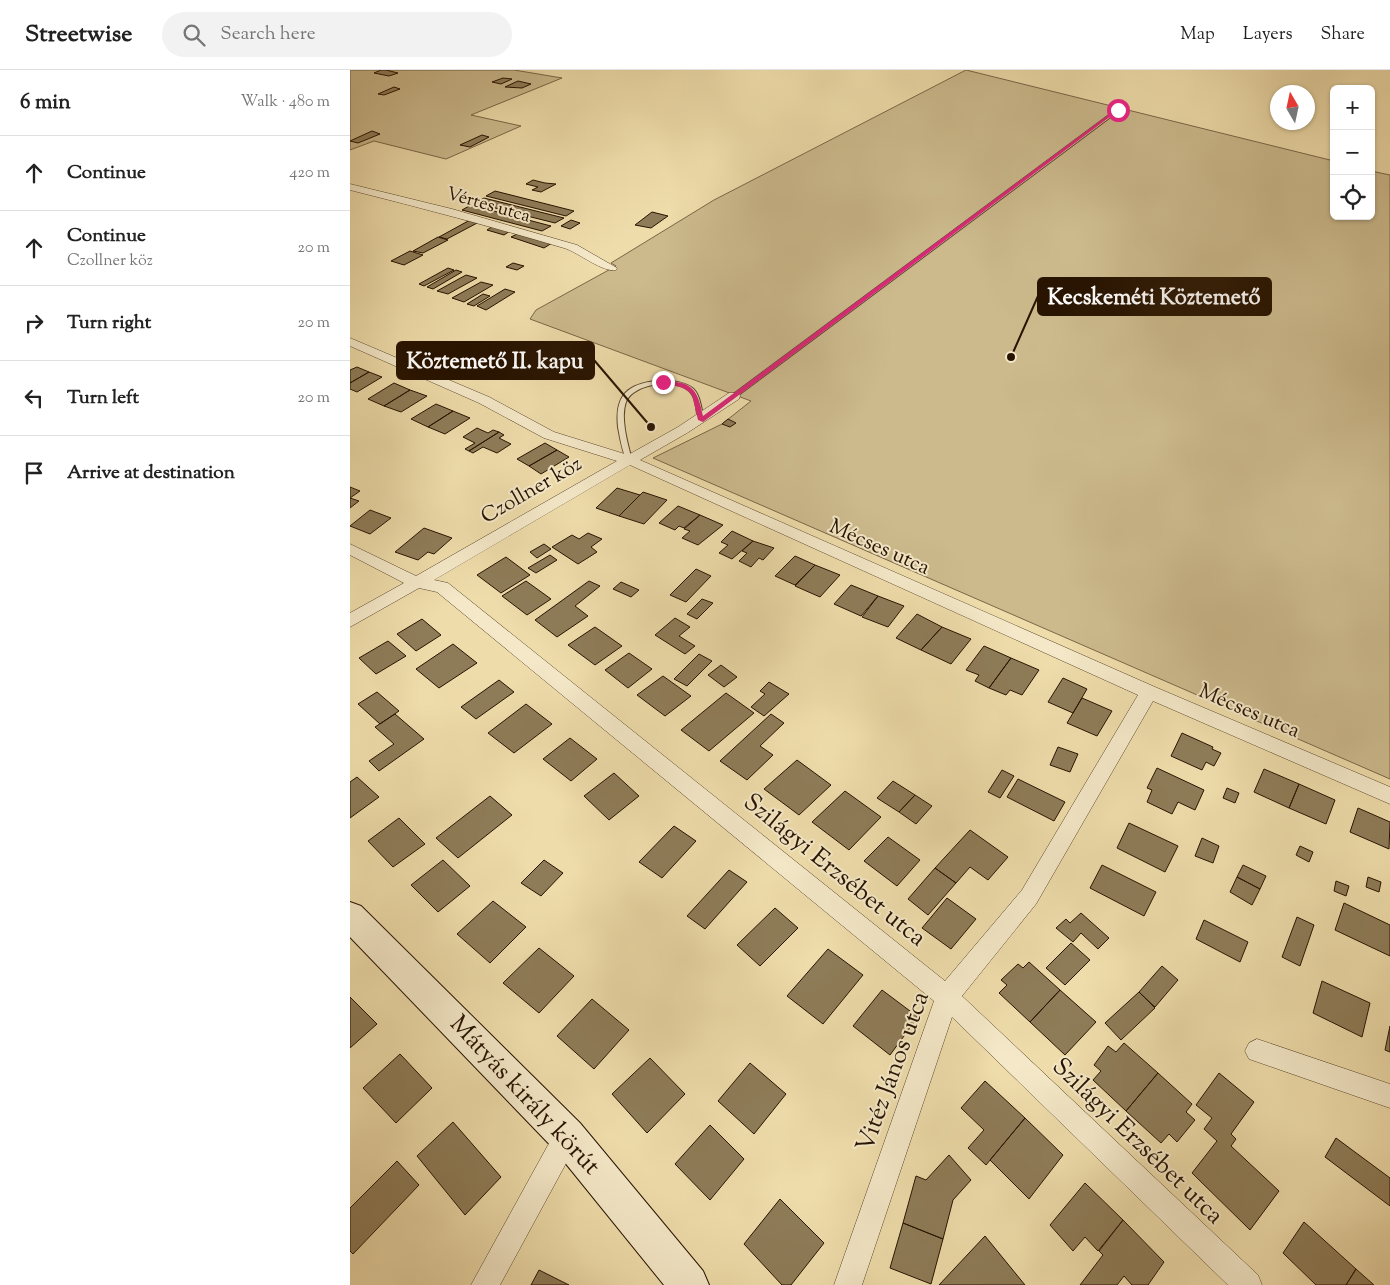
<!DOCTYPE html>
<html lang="en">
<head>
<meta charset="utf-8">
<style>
  body { margin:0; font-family:"Sorts Mill Goudy",serif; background:#f2f2f2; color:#222 }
  .controls { position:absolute; right:15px; top:15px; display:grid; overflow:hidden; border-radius:8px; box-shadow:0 1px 4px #0004 }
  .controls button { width:45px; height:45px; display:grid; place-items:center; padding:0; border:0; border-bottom:1px solid #e0e0e0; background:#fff; color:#222; font:25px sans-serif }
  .compass { position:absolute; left:920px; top:15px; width:45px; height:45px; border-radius:50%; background:#fff; box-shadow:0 1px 4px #0004; rotate:351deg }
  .stop { position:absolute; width:15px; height:15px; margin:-11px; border:4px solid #db2777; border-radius:50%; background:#fff }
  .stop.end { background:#db2777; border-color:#fff; box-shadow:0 1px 5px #0008 }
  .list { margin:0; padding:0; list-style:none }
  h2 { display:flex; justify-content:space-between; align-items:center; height:65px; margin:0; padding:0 20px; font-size:21px }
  h2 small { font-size:16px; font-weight:400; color:#767676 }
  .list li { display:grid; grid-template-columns:32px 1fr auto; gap:15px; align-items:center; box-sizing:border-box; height:75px; padding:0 20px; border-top:1px solid #e0e0e0 }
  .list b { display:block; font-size:19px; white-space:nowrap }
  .list p { margin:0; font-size:16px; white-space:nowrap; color:#767676 }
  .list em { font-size:16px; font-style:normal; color:#767676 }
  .icon { flex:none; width:28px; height:28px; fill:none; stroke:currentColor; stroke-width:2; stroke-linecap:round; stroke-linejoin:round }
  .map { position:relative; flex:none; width:1040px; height:1215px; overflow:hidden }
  header { display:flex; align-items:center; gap:30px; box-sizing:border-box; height:70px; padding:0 25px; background:#fff; border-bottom:1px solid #e0e0e0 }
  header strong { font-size:24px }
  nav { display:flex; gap:28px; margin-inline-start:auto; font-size:18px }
  .search { width:350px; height:45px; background:#f2f2f2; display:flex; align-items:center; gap:12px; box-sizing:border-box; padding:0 18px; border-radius:28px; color:#767676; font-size:19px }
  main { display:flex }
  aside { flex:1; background:#fff }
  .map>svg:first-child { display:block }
  .green { fill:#ccba8d; stroke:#7a6646 }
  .building { fill:#8e7c58; stroke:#271300 }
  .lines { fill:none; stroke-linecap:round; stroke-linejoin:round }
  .lane-casing { stroke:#59452a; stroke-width:2 }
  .street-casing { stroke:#59452a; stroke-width:1 }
  .secondary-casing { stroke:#271300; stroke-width:2 }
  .lane { fill:#f4e8c8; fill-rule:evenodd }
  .street { fill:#f4e8c8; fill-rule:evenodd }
  .secondary { fill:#f4e8c8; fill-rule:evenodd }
  .route { fill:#db2777 }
  .labels { text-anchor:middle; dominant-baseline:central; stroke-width:4; stroke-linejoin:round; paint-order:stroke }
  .far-street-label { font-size:18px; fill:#271300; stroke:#f4e8c8 }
  .street-label { font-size:21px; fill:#271300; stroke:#f4e8c8 }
  .near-street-label { font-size:25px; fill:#271300; stroke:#f4e8c8 }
  .leader { fill:none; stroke:#271300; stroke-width:2 }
  .callout-dot { fill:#271300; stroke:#f4e8c8; stroke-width:2 }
  .callout { fill:#271300; stroke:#271300; stroke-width:2 }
  .callout-label { font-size:22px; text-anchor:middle; font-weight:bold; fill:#fff }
</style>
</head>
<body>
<header>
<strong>Streetwise</strong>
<div class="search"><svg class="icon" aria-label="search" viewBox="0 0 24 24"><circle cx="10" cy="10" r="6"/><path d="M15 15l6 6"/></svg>Search here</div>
<nav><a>Map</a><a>Layers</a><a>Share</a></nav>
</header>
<main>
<aside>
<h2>6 min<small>Walk · 480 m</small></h2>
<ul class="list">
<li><svg class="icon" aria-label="ahead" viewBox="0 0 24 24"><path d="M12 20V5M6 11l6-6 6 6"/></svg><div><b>Continue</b></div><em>420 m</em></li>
<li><svg class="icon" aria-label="ahead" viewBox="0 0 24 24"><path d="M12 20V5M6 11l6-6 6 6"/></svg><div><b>Continue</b><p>Czollner köz</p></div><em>20 m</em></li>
<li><svg class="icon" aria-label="right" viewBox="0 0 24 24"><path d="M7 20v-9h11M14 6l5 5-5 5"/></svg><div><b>Turn right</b></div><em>20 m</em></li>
<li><svg class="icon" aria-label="left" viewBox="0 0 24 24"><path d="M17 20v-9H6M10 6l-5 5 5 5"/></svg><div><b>Turn left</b></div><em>20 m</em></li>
<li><svg class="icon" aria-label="arrive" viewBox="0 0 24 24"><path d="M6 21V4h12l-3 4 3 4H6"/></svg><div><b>Arrive at destination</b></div></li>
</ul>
</aside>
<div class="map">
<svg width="1040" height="1215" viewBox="0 0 1040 1215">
  <rect width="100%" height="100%" fill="#eedcaa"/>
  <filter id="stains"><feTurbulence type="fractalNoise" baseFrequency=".004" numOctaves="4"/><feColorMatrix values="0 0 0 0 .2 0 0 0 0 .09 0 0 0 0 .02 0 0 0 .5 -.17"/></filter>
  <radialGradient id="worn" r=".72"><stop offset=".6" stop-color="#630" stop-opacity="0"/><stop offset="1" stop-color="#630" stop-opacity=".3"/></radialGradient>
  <!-- green -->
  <path class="green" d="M 0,0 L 164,0 L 212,8 L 121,45 L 171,56 L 96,89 L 24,71 L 0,80 Z
    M 616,0 L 984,91 L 984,146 L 1021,146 L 1021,101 L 1040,105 L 1040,709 L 303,388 L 372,354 L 401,331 L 180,249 L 186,240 L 266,196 L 261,193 L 364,130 Z"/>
  <!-- building -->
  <path class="building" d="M 31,0 L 36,0 L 48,3 L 39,6 L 24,3 Z
    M 153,8 L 162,9 L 151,14 L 142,12 Z
    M 168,11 L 181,14 L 172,18 L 155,17 Z
    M 44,17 L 50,19 L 34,25 L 28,24 Z
    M 22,61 L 30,64 L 8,73 L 0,71 Z
    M 132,65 L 139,67 L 120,77 L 110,75 Z
    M 183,110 L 195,113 L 206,114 L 191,122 L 182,120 L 188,117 L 176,114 Z
    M 145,121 L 224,141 L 216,146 L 136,126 Z
    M 134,128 L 214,148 L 205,153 L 125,133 Z
    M 121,135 L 201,156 L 192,161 L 112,140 Z
    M 302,142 L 318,146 L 301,158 L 285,155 Z
    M 120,150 L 129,152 L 97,169 L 89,167 Z
    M 221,150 L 230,153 L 220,159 L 211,156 Z
    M 143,156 L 160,161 L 154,165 L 137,160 Z
    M 169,163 L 202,173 L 194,178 L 161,167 Z
    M 88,167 L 98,170 L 73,183 L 63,181 Z
    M 60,181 L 73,185 L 54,195 L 41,191 Z
    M 163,193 L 174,196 L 167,200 L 156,197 Z
    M 98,198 L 104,200 L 74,216 L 69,214 Z
    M 106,200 L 112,202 L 83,219 L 77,217 Z
    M 116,205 L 127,208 L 98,224 L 87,221 Z
    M 131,212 L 143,215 L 114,232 L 102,228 Z
    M 155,219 L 165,222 L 136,240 L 127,236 Z
    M 133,224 L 140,226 L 124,236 L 117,234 Z
    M 7,297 L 19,302 L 0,313 L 0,300 Z
    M 19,302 L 32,307 L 7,322 L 0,319 L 0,313 Z
    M 44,313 L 60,320 L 34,336 L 18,329 Z
    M 60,320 L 77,326 L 51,342 L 34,336 Z
    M 86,334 L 103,341 L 78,357 L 61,349 Z
    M 103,341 L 120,348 L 95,364 L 78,357 Z
    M 378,349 L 386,353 L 380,357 L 372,354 Z
    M 127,358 L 138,363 L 143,360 L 149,362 L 119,381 L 115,379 L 125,373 L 113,367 Z
    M 149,362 L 154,365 L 149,368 L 161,374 L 147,383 L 133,377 L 123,383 L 119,381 Z
    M 195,373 L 207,380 L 179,396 L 167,389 Z
    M 207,380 L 219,387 L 191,404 L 179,396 Z
    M 0,417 L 10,421 L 0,428 L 9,431 L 0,438 Z
    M 267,418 L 290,425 L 269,446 L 246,438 Z
    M 293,422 L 317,430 L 294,454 L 269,446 Z
    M 328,436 L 350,445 L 334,458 L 329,456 L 325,460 L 309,453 Z
    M 20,440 L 41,448 L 20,464 L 0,456 Z
    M 350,445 L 373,455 L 348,475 L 332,468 L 340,461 L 334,459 Z
    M 74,458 L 102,468 L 84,484 L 78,482 L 68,490 L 45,482 Z
    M 382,461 L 403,471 L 382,489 L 369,483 L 378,475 L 371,472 Z
    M 238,463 L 252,469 L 241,477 L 247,482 L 228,494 L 202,477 L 222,465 L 229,469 Z
    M 403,471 L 424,478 L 413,490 L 409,488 L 401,497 L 389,491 L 397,483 L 392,481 Z
    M 194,474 L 201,479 L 187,488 L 180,482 Z
    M 200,485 L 207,490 L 186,503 L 178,498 Z
    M 445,486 L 465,495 L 445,515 L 425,506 Z
    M 156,487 L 180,505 L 151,523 L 127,505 Z
    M 465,495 L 490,505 L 470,527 L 445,516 Z
    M 346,499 L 361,506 L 336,532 L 320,525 Z
    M 176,511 L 201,529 L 177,545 L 152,526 Z
    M 239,511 L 250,516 L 225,536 L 238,546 L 207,567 L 185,550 Z
    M 271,512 L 289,520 L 281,527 L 263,519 Z
    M 501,515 L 528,526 L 511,546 L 484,534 Z
    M 528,526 L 554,536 L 538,557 L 512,547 Z
    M 352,529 L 363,533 L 347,549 L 337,544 Z
    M 567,544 L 592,557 L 571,580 L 546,568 Z
    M 325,548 L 340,557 L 329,566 L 345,576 L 335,584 L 305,565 Z
    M 72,549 L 91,565 L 66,581 L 47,564 Z
    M 245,557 L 272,576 L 245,595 L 218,575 Z
    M 592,557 L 621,569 L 601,594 L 571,580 Z
    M 38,571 L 56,586 L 26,604 L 9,588 Z
    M 103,574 L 127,593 L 89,618 L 66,599 Z
    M 634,576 L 661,588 L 639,618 L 625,611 L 629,605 L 616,600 Z
    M 279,583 L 302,599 L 278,618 L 255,600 Z
    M 349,584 L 362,591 L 337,616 L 324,609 Z
    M 661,588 L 689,600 L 672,625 L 660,620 L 656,625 L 639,618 Z
    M 371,595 L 387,607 L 374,617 L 358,605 Z
    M 313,606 L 341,626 L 315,646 L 287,625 Z
    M 713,608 L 737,619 L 723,643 L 698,632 Z
    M 149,610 L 164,622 L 126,649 L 111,637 Z
    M 419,612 L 439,624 L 414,646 L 401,637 L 415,624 L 410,621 Z
    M 27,622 L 49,641 L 30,654 L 8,634 Z
    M 376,623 L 404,643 L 359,681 L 331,660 Z
    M 732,628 L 762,641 L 747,666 L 717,653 Z
    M 176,634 L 202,654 L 164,683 L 138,663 Z
    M 45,644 L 74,669 L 29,701 L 19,691 L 44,674 L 25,657 Z
    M 421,644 L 434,653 L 410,676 L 423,685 L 397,710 L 370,691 Z
    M 832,663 L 863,677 L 862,679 L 871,683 L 864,696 L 856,692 L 852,700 L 821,686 Z
    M 220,668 L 247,689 L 221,711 L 193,689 Z
    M 708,677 L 728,684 L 720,702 L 700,695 Z
    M 447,690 L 481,715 L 449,745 L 414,719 Z
    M 807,698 L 854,720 L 845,740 L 828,732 L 822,744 L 797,732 L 802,720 L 797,718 Z
    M 914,699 L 949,714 L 939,738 L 904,722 Z
    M 652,700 L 664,706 L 650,728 L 638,722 Z
    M 264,703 L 289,726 L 259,750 L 234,726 Z
    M 7,707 L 29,727 L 0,748 L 0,712 Z
    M 668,709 L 715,732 L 704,751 L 657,727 Z
    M 543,711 L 565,725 L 549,742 L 527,728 Z
    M 949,714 L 985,730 L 976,754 L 939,738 Z
    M 877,718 L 889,723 L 885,733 L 873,728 Z
    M 495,721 L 531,747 L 499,780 L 462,752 Z
    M 565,725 L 582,736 L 566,754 L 549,742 Z
    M 140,726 L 162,745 L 108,788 L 86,768 Z
    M 1008,738 L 1040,752 L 1039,779 L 1000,762 Z
    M 49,748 L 75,774 L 43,797 L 18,771 Z
    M 779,753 L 828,776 L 815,802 L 767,778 Z
    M 324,756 L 346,771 L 312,808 L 289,792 Z
    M 620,760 L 658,787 L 638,810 L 620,797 L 606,813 L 585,798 Z
    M 538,767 L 570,790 L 547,816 L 514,791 Z
    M 852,768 L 869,776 L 863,793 L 845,786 Z
    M 950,776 L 963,782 L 959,792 L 946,785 Z
    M 93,790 L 120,816 L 88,842 L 61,815 Z
    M 194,790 L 213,803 L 191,826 L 171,813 Z
    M 752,795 L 806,822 L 794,846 L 740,818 Z
    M 893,795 L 916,806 L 910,819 L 887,807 Z
    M 585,798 L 606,813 L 578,845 L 558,829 Z
    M 379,800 L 397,812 L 355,859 L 337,846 Z
    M 887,807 L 910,819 L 902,835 L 880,822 Z
    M 1018,807 L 1031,812 L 1029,822 L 1016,817 Z
    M 986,811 L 999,816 L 996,826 L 984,821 Z
    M 597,828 L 626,849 L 601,879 L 572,858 Z
    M 143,831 L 176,857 L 140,893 L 107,864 Z
    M 994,833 L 1040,855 L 1040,886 L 985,860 Z
    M 425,838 L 448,858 L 410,896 L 387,875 Z
    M 731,843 L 759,868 L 748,879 L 731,863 L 723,872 L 706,858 L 716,849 L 720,853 Z
    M 947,847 L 964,855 L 950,896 L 932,887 Z
    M 854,850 L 898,872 L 890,892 L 846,869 Z
    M 721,873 L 740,890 L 715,915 L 696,898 Z
    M 189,878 L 224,906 L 189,943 L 153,913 Z
    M 478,879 L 513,905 L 473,954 L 437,926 Z
    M 679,892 L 710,920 L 680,952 L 649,923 L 657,915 L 651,910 L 668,894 L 673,898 Z
    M 812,896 L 828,910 L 805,937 L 789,922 Z
    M 972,911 L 1020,933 L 1012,967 L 963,943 Z
    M 532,920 L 568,947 L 540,985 L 503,956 Z
    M 710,920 L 746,952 L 715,985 L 680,952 Z
    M 789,922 L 805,938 L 771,970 L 755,953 Z
    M 0,927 L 27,954 L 0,978 Z
    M 242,929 L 279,960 L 244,999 L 207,966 Z
    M 1040,956 L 1040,982 L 1035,980 Z
    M 774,973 L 808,1003 L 776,1041 L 743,1010 L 751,1001 L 744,995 L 758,976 L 766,982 Z
    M 50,984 L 82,1018 L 46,1053 L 13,1018 Z
    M 300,988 L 335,1024 L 297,1063 L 262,1024 Z
    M 400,993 L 436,1024 L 404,1064 L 368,1031 Z
    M 808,1003 L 842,1034 L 836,1042 L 845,1050 L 827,1072 L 819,1064 L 811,1073 L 776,1041 Z
    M 869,1003 L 904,1032 L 881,1064 L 886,1069 L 881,1076 L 929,1121 L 900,1160 L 842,1103 L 867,1071 L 854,1059 L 862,1048 L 846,1035 Z
    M 635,1011 L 675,1048 L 636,1095 L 618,1078 L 634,1060 L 611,1038 Z
    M 675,1048 L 713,1085 L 679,1129 L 640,1090 Z
    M 103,1052 L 151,1107 L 115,1145 L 67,1086 Z
    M 360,1055 L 394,1089 L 360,1130 L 325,1094 Z
    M 986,1068 L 1040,1108 L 1040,1136 L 975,1087 Z
    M 599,1085 L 621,1110 L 603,1130 L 593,1169 L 553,1153 L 566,1106 L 576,1110 Z
    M 47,1091 L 69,1115 L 3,1184 L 0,1181 L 0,1138 Z
    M 735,1113 L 773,1150 L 748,1181 L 735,1167 L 723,1181 L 700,1155 Z
    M 430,1129 L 474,1173 L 441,1215 L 432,1215 L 394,1174 Z
    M 773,1150 L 814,1192 L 798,1215 L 782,1215 L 774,1206 L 767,1215 L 730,1215 L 753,1185 L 749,1181 Z
    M 954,1152 L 1006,1199 L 996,1215 L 966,1215 L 933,1183 Z
    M 553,1153 L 593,1169 L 581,1214 L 540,1198 Z
    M 635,1166 L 675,1215 L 589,1215 Z
    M 1006,1199 L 1024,1215 L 996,1215 Z
    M 189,1200 L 219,1215 L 181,1215 Z"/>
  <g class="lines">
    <defs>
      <path id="lane" d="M 767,39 L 770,40 L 386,327 L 382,327 L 382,325 Z
        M 316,310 C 348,314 348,320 354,350 L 351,352 L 348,350 C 346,342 347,330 341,323 C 329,307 283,313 276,332 C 270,348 278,375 282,390 L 281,391 L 277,391 C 272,381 270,368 268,357 C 264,320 283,312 316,310 Z"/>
      <path id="street" d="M 0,114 L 102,139 L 227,175 L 267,198 L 266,200 C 253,203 228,182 214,178 C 143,157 72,138 0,120 Z
        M 0,268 L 139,327 L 204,362 L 278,385 L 328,357 L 379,323 L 389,323 L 390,326 L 389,329 L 337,363 L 290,390 L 805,617 L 1040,717 L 1040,734 L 803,631 L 686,834 L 612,926 L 908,1205 L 912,1215 L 878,1215 L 602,947 L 512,1215 L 484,1215 L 584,931 L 87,522 L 69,518 L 0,557 L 0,543 L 54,513 L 0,485 L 0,474 L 66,506 L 267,391 L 194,368 L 129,333 L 0,276 ZM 280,395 L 788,625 L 672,820 L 595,911 L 98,513 L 84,510 Z
        M 907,969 L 1040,1014 L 1040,1038 L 899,989 L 895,981 L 899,973 Z
        M 217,1054 L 226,1057 L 229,1066 L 226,1075 L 150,1215 L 121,1215 L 208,1057 Z"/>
      <path id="secondary" d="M 0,832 L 11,836 L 230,1053 L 353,1201 L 359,1215 L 314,1215 L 204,1079 L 0,867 Z"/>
    </defs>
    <!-- lane casing -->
    <use href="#lane" class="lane-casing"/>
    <!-- street casing -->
    <use href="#street" class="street-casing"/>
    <!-- secondary casing -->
    <use href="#secondary" class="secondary-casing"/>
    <!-- lane -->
    <use href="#lane" class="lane"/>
    <!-- street -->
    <use href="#street" class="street"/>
    <!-- secondary -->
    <use href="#secondary" class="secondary"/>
  </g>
  <!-- route -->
  <path class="route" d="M 766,39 L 769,40 L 353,352 L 348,350 L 342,325 C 333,314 321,317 310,312 C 315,309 320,311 326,312 C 346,314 349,328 353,346 Z"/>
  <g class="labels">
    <!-- far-street labels -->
    <g class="far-street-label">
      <text transform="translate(138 136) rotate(16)">Vértes utca</text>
    </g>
    <!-- street labels -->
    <g class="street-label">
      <text transform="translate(182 421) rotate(-30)">Czollner köz</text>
      <text transform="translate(529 478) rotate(24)">Mécses utca</text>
      <text transform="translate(899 642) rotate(23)">Mécses utca</text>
    </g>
    <!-- near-street labels -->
    <g class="near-street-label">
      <text transform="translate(484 801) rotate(39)">Szilágyi Erzsébet utca</text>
      <text transform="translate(544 1002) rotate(-70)">Vitéz János utca</text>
      <text transform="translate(174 1026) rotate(47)">Mátyás király körút</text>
      <text transform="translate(787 1072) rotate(44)">Szilágyi Erzsébet utca</text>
    </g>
  </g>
  <!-- callouts -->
  <path class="leader" d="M661 287L688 226M301 357L244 290"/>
  <g class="callout-dot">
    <circle cx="661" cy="287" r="5"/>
    <circle cx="301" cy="357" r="5"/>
  </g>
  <g class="callout">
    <rect x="688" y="208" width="233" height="37" rx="5"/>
    <rect x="47" y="272" width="197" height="37" rx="5"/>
  </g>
  <g class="callout-label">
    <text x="804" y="234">Kecskeméti Köztemető</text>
    <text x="145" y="298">Köztemető II. kapu</text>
  </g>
  <rect width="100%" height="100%" filter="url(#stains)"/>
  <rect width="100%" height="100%" fill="url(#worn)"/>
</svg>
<div class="controls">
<button>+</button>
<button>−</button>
<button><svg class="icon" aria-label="locate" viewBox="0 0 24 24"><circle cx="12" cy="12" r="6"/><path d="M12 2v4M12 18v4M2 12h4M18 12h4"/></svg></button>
</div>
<svg class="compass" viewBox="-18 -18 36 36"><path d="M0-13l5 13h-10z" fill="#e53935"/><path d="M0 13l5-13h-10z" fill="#767676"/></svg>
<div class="stop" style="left:768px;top:40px"></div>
<div class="stop end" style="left:313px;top:312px"></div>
</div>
</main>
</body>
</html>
